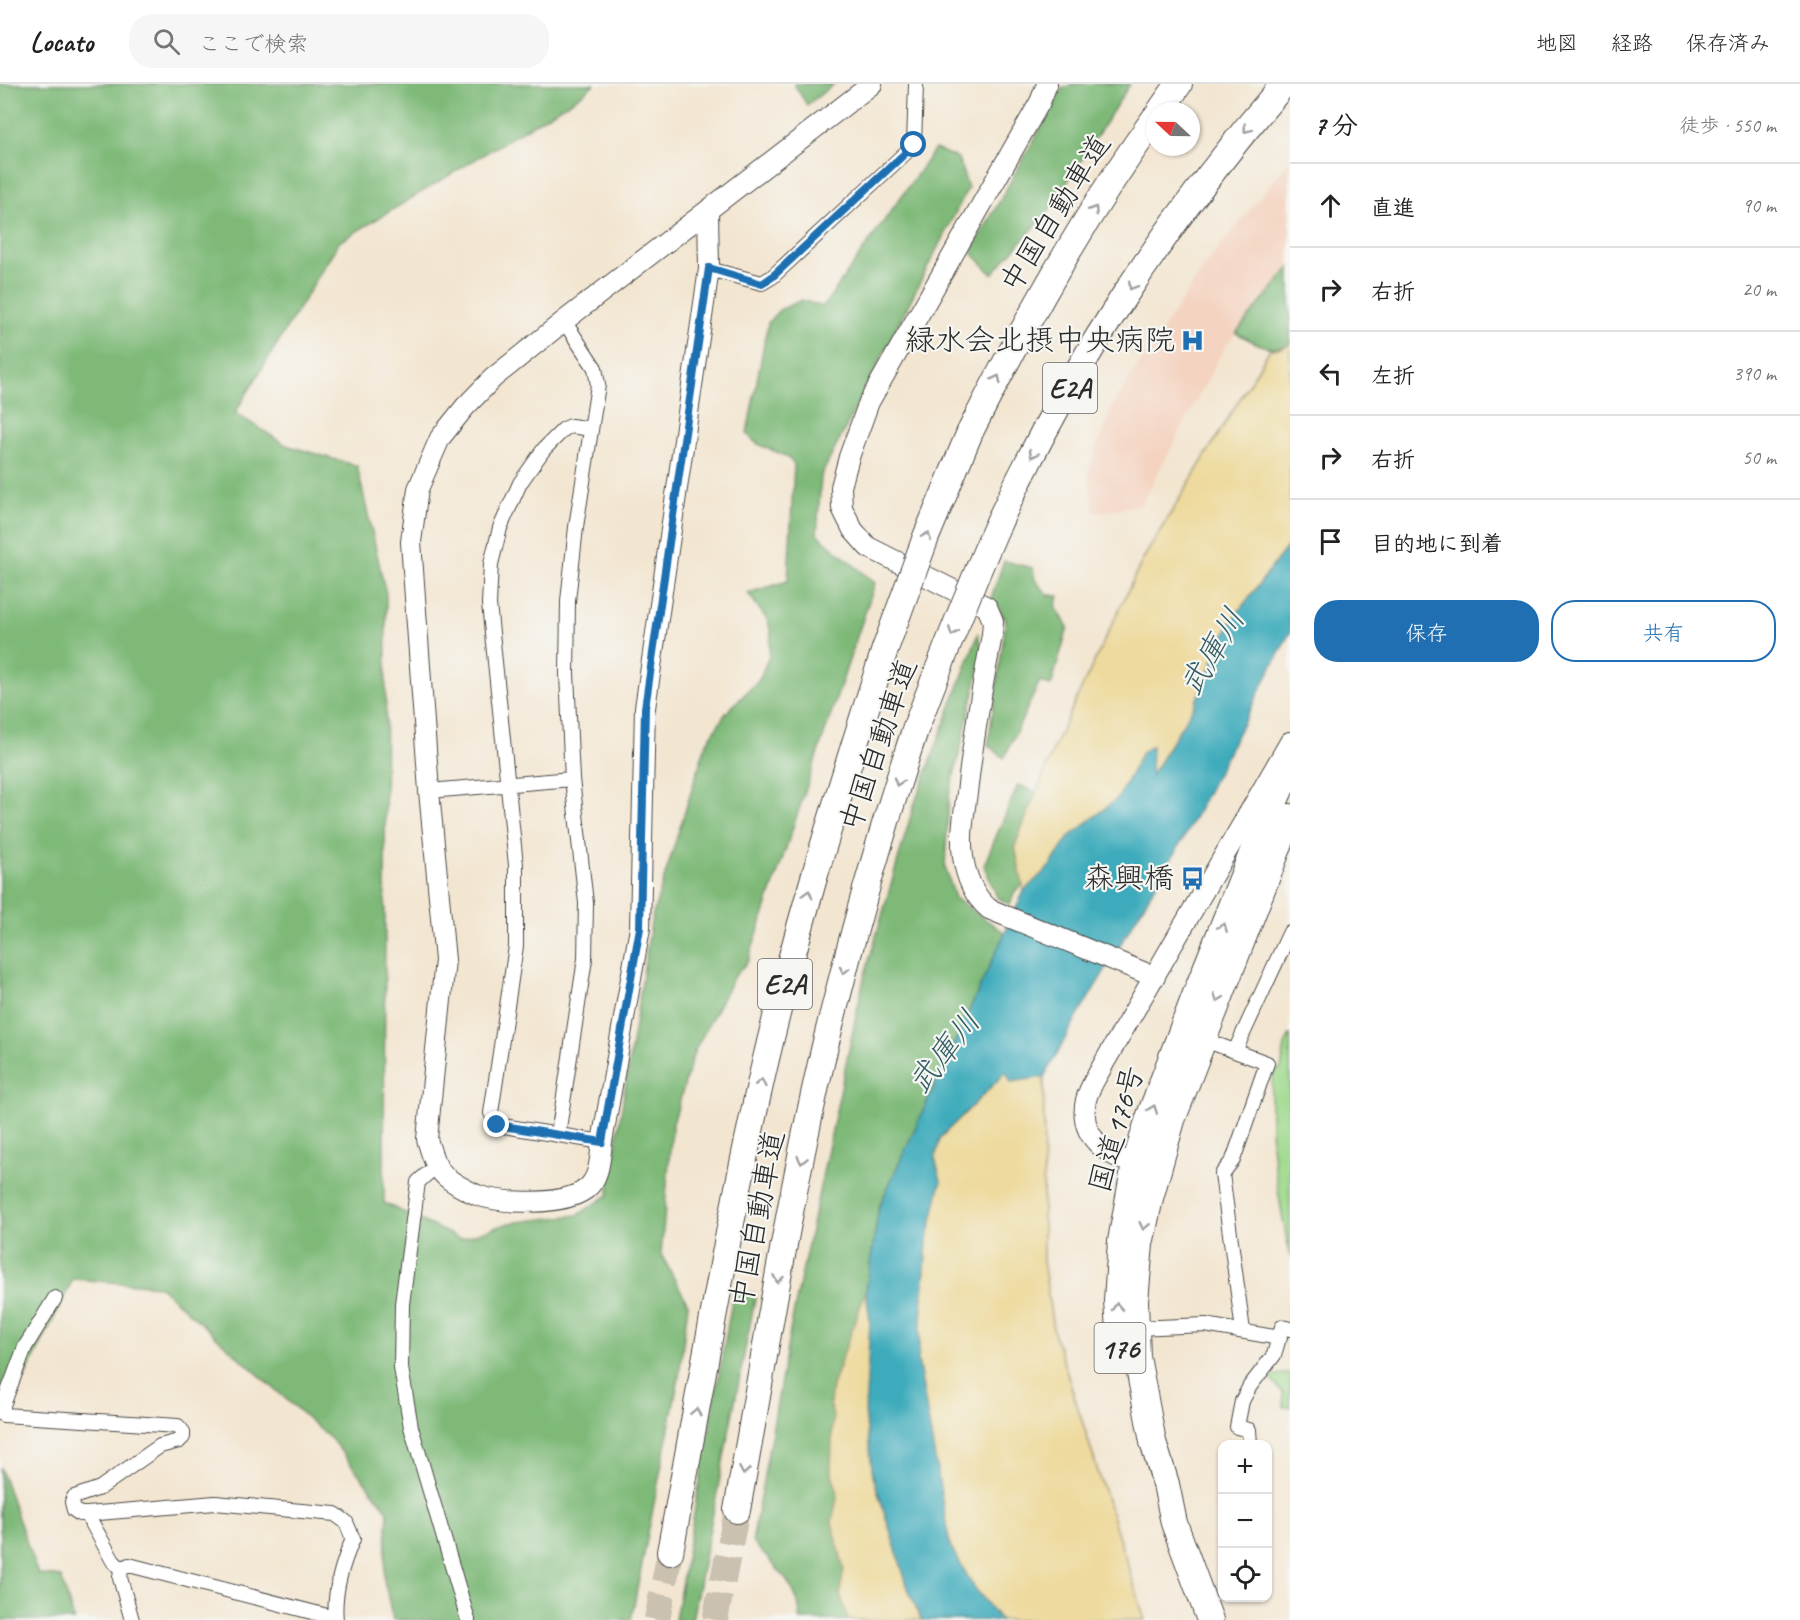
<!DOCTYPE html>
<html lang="ja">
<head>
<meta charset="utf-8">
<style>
  body { margin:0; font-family:Caveat,"Klee One",sans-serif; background:#f6f6f6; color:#222 }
  .controls { position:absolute; right:18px; bottom:18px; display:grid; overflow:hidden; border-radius:12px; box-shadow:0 2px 4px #0004 }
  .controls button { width:54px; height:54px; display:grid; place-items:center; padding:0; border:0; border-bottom:2px solid #e0e0e0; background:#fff; color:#222; font:30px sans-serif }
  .compass { position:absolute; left:1146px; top:18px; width:54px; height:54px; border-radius:50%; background:#fff; box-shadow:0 2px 4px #0004; rotate:292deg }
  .stop { position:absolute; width:18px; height:18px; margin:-14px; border:4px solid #1f6fb2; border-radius:50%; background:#fff }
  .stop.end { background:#1f6fb2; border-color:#fff; box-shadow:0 2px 6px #0008 }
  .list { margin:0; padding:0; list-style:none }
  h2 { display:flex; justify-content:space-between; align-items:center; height:78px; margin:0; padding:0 24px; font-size:26px }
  h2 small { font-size:20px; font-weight:400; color:#767676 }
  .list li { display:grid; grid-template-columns:39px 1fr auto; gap:18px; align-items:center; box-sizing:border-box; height:84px; padding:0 24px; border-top:2px solid #e0e0e0 }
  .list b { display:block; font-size:22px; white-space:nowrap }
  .list em { font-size:20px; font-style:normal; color:#767676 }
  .actions { display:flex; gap:12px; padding:18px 24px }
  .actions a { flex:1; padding:14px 0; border:2px solid #1f6fb2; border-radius:24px; text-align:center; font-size:21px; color:#1f6fb2 }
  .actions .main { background:#1f6fb2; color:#fff }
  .icon { flex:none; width:33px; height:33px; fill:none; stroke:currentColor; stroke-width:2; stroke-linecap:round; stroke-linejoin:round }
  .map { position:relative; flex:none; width:1290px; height:1536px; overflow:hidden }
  header { display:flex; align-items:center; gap:36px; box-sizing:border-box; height:84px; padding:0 30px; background:#fff; border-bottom:2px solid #e0e0e0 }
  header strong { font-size:28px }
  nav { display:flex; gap:33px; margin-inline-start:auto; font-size:21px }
  .search { width:420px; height:54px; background:#f6f6f6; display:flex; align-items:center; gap:15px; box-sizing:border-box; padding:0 21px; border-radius:24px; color:#767676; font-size:22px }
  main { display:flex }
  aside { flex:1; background:#fff }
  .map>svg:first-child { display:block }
  .built { fill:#f4d3c0 }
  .green { fill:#9ed98c; stroke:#64825c; stroke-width:1.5 }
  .forest { fill:#7eb978; stroke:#547252; stroke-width:1.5 }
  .sand { fill:#eeda9e; stroke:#8c8264; stroke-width:1.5 }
  .water { fill:#3dabbb; stroke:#346b73; stroke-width:1.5 }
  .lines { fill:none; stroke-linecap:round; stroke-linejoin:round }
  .highway-tunnel { stroke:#cbc1b0; stroke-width:26; stroke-dasharray:26 13; stroke-linecap:butt }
  .street-casing { stroke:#494744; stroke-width:16 }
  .secondary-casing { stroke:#494744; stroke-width:22 }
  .highway-casing { stroke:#494744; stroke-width:28 }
  .street { stroke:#fff; stroke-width:14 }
  .secondary { stroke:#fff; stroke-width:20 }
  .highway { stroke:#fff; stroke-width:26 }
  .highway-bridge-casing { stroke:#494744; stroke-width:28; stroke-linecap:butt }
  .highway-bridge { stroke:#fff; stroke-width:26 }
  .oneway { stroke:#a0a0a0 }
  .route { stroke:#1f6fb2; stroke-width:8 }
  .labels { text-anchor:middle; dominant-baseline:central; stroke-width:4.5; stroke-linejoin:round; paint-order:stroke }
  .shield { fill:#f6f6f2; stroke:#686867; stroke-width:1.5 }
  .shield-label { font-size:28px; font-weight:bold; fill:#2b2b2b }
  .street-label { font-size:30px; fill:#2b2b2b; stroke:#f6f6f2 }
  .poi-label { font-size:30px; fill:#2b2b2b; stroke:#f6f6f2; text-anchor:end }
  .water-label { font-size:32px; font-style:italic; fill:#325e65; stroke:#f6f6f2 }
</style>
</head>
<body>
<header>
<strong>Locato</strong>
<div class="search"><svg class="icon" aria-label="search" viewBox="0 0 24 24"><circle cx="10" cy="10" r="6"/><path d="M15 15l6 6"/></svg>ここで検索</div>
<nav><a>地図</a><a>経路</a><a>保存済み</a></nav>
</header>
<main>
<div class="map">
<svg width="1290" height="1536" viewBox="0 0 1290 1536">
  <rect width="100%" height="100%" fill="#f6f6f2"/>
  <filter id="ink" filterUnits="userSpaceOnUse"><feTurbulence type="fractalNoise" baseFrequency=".0167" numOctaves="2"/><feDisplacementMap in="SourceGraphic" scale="12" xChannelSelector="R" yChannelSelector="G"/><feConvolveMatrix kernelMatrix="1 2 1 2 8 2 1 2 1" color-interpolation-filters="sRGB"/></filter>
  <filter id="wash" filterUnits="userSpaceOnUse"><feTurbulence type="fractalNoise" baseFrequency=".008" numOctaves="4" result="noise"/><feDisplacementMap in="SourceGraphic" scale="24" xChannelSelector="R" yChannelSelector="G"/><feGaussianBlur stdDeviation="1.35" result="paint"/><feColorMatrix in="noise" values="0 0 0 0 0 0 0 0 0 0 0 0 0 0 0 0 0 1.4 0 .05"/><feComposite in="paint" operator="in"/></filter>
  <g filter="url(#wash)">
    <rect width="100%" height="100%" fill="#f3e6d1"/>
    <!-- built -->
    <path class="built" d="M 1290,76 L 1290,183 L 1225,263 L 1141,421 L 1094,429 L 1088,388 L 1113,320 L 1205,181 Z"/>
    <!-- green -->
    <path class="green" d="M 1290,950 L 1290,1173 C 1279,1112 1264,1049 1274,987 L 1281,985 L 1285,962 Z
      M 1290,1289 L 1290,1323 L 1284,1323 L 1283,1309 L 1268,1292 Z"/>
    <!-- forest -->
    <path class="forest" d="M 0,0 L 594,0 L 580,12 L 339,158 L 235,329 L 286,361 L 357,382 L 386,510 L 384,1119 L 460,1155 L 509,1139 L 578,1131 L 608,1111 L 652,833 L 706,660 L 726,629 L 759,596 L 769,572 L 771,549 L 768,537 L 748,509 L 788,497 L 794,380 C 779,362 760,369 747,349 L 768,239 L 779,226 L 802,216 L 823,223 L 935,65 L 958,74 L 968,104 L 821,392 L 817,450 L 875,499 L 748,877 L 733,894 L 694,968 L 672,1043 L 661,1170 L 688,1220 L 679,1293 L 631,1536 L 393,1536 L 384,1496 L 388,1427 L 332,1356 L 159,1202 L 73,1195 L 0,1344 Z
      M 794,0 L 834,0 L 807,21 Z
      M 1073,0 L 1130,0 L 1049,127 L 992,190 L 971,168 L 1063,4 Z
      M 1290,183 L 1290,260 C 1269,270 1255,258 1236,249 Z
      M 1004,477 L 1033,484 L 1035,496 L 1048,511 L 1059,512 L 1056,523 L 1068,543 L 1051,602 L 1040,597 L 1004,674 L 988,661 L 1006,536 L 991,514 Z
      M 978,550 L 983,571 L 949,712 L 945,783 L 955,814 L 1005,849 L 879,1123 L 866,1207 L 832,1302 L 830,1321 L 833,1332 L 831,1386 L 838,1409 L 832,1438 L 844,1485 L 840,1509 L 848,1536 L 800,1536 C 802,1504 772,1480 752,1458 L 792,1236 L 864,894 L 913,724 Z
      M 1018,701 L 1036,708 L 1015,762 L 1023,801 L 1015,807 L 1010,821 L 997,813 L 984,781 Z
      M 734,1206 L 756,1210 L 692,1536 L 675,1536 Z
      M 0,1383 L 38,1490 L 61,1493 L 74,1536 L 0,1536 Z"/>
    <!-- sand -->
    <path class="sand" d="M 1290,260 L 1290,459 L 1230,539 L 1194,622 L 1150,693 L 1152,662 L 1142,668 L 1118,714 L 1069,753 L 1050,782 L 1024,807 L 1015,762 L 1057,656 L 1143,475 L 1270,265 L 1282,264 Z
      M 1006,988 L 1011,998 L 1044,993 L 1043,1176 L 1053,1245 L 1145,1536 L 1000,1536 L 974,1503 L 950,1462 L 918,1276 L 927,1158 L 941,1097 L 935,1075 L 940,1054 Z
      M 866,1207 L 870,1237 L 873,1392 L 909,1507 L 921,1536 L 848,1536 L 840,1509 L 844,1485 L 832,1438 L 838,1409 L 831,1386 L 833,1332 L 830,1321 L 832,1302 Z"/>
    <!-- water -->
    <path class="water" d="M 1290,459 L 1290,548 L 1186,750 L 1076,935 L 1044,993 L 1011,998 L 1006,988 L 940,1054 L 935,1075 L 941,1097 L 927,1158 L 918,1276 L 950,1462 L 974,1503 L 1000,1536 L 922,1536 L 909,1507 L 873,1392 L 865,1330 L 870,1237 L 866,1207 L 879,1123 L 1024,807 L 1050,782 L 1069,753 L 1118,714 L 1142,668 L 1152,662 L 1151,692 L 1194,622 L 1230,539 Z"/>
  </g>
  <g filter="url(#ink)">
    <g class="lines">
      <!-- highway-tunnel -->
      <path class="highway-tunnel" d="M 657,1536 L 670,1468
        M 715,1536 L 737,1426"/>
      <defs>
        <path id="street" d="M 709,185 L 762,199 L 772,193 L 914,61 L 916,0
          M 591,345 L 571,342 L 564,345 L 544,365 L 520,399 L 500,444 L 491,480 L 489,520 L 516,781 L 516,862 L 491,1029 L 497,1041 L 602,1058
          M 429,707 L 572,695
          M 1202,955 L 1267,979 L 1233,1076 L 1222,1090 L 1243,1247
          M 1235,967 L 1290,848
          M 558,1051 L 585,875 L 586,819 L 572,695 L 567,590 L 568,517 L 576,443 L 598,301 L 595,284 L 564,237
          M 436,1082 L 418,1098 L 402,1220 L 401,1284 L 411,1343 L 468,1536
          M 55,1214 L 25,1263 L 3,1321 L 3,1331 L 178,1342 L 183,1348 L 183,1353 L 179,1357 L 160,1362 L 100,1404 L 74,1413 L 72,1418 L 74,1426 L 80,1430 L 87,1430 L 215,1419 L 335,1430 L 346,1438 L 353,1455 C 342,1480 333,1508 336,1536
          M 1136,1244 L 1205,1241 L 1280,1254
          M 1250,1360 L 1249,1346 L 1237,1343 L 1242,1317 L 1250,1302 L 1274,1271 L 1282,1243 L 1290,1245
          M 87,1430 L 113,1477 L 121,1485
          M 132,1536 L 120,1494 L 121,1485 L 129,1481 L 335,1534"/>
        <path id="secondary" d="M 1047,0 L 1040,18 L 869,318 L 849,373 L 841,403 L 842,424 L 853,446 L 868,463 L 987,523 L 993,537 L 992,551 C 982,603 973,656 967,709 C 964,730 960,752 963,773 C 966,793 974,812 989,825 L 1155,893
          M 708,126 L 709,185 L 645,624 L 640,844 L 602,1058 C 600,1074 600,1094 586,1105 C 564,1122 502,1120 477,1111 C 466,1106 454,1100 445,1092 C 434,1082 431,1068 427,1055 L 445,876 L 429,707 L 411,458 L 418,405 L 440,354 L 465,323 L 493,294 L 564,237 L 872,0
          M 1147,1083 C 1113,1076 1077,1056 1086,1016 C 1089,1003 1098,991 1104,979 L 1290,658"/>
        <path id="highway" d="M 1160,27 L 1179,0
          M 970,348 C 1025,239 1084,132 1155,34
          M 1120,1260 L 1117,1217 L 1121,1157 L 1135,1080 L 1149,1034 L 1195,912 L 1258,755 L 1290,683
          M 737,1426 C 765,1271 789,1115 825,962 C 851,854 881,748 916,643
          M 670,1468 C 697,1326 720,1183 751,1042 C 785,880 834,723 885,565
          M 1210,1536 L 1174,1439 L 1166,1400 L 1153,1358 L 1137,1273 L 1135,1217 L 1140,1160 L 1150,1114 L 1172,1036 L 1290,733"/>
      </defs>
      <!-- street casing -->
      <use href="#street" class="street-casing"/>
      <!-- secondary casing -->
      <use href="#secondary" class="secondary-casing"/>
      <!-- highway casing -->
      <use href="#highway" class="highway-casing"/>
      <!-- street -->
      <use href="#street" class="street"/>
      <!-- secondary -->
      <use href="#secondary" class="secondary"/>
      <!-- highway -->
      <use href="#highway" class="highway"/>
      <defs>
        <path id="highway-bridge" d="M 885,565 L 926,453 L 970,348
          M 916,643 C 941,578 966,513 994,449 C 1067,287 1168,134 1284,0"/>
      </defs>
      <!-- highway-bridge casing -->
      <use href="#highway-bridge" class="highway-bridge-casing"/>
      <!-- highway-bridge -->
      <use href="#highway-bridge" class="highway-bridge"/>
    </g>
    <!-- one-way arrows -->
    <defs><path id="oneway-chevron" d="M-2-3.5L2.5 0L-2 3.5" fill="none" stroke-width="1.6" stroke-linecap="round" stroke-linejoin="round" transform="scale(1.5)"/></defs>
    <g class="oneway">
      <use href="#oneway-chevron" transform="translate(1247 45) rotate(128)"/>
      <use href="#oneway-chevron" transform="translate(1094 126) rotate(-58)"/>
      <use href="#oneway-chevron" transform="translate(1132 202) rotate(122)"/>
      <use href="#oneway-chevron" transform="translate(997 295) rotate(-63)"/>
      <use href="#oneway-chevron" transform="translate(1033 370) rotate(116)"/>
      <use href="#oneway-chevron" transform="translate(927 452) rotate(-68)"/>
      <use href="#oneway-chevron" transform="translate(953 548) rotate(111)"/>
      <use href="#oneway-chevron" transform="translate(898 698) rotate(108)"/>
      <use href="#oneway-chevron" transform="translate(808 810) rotate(-74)"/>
      <use href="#oneway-chevron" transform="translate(1223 843) rotate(-68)"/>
      <use href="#oneway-chevron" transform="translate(844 886) rotate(104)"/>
      <use href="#oneway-chevron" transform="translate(1218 914) rotate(111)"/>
      <use href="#oneway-chevron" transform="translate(761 999) rotate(-77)"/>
      <use href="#oneway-chevron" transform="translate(1153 1025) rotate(-70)"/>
      <use href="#oneway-chevron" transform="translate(802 1076) rotate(102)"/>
      <use href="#oneway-chevron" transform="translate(1144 1142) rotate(102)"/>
      <use href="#oneway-chevron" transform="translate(778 1195) rotate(100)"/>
      <use href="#oneway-chevron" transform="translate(1117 1223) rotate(-93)"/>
      <use href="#oneway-chevron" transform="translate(696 1328) rotate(-79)"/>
      <use href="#oneway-chevron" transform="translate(744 1387) rotate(100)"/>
    </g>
  </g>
  <g class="lines" filter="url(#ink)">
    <!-- route -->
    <path class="route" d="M 497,1041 L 602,1058 L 640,844 L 645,624 L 709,184 L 762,200 L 772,193 L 914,61"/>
  </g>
  <!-- icons -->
  <defs>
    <symbol id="hospital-bare" viewBox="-9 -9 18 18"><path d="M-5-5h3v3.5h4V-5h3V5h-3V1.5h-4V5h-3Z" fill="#1f6fb2" stroke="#f6f6f2" stroke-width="2.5" paint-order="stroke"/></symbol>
    <symbol id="bus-bare" viewBox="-9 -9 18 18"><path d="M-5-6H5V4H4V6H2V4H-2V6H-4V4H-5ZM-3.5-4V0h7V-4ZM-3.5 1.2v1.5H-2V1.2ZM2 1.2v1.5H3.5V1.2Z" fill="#1f6fb2" stroke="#f6f6f2" stroke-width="2.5" paint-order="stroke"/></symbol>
  </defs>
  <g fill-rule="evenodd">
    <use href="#hospital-bare" x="1176" y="240" width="33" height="33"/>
    <use href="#bus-bare" x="1176" y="778" width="33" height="33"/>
  </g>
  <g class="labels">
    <!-- shield labels -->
    <g class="shield">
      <rect x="1043" y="279" width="54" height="50" rx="4.5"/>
      <rect x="758" y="875" width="54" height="50" rx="4.5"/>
      <rect x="1094.5" y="1239" width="51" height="50" rx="4.5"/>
    </g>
    <g class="shield-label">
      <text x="1070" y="304">E2A</text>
      <text x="785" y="900">E2A</text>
      <text x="1120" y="1264">176</text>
    </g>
    <!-- street labels -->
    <g class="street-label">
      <text transform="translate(1055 129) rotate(-58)">中国自動車道</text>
      <text transform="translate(878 661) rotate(-71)">中国自動車道</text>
      <text transform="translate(1116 1045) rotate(-74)">国道176号</text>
      <text transform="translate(757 1135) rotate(-79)">中国自動車道</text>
    </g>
    <!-- poi labels -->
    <g class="poi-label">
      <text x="1175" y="256">緑水会北摂中央病院</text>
      <text x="1174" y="794">森興橋</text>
    </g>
    <!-- water labels -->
    <g class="water-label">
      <text transform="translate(1212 568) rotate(-59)">武庫川</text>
      <text transform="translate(944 968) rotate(-52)">武庫川</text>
    </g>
  </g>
</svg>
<div class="controls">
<button>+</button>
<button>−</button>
<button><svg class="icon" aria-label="locate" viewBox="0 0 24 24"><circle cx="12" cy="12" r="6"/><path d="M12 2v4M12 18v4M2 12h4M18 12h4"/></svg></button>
</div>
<svg class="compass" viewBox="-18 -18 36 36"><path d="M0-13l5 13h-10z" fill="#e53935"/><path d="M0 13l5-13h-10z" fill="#767676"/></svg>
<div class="stop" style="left:914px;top:61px"></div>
<div class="stop end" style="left:497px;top:1041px"></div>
</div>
<aside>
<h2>7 分<small>徒歩 · 550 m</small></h2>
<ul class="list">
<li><svg class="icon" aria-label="ahead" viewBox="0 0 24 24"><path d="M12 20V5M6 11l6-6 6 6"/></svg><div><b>直進</b></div><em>90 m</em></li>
<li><svg class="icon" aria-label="right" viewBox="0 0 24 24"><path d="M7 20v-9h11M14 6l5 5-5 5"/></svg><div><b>右折</b></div><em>20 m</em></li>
<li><svg class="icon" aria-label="left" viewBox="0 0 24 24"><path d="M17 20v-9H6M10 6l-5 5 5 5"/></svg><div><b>左折</b></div><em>390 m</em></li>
<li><svg class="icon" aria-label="right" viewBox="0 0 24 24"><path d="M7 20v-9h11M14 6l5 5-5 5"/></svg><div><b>右折</b></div><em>50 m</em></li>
<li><svg class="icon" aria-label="arrive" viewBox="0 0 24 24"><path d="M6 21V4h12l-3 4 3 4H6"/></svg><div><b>目的地に到着</b></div></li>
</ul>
<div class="actions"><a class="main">保存</a><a>共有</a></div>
</aside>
</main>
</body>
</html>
